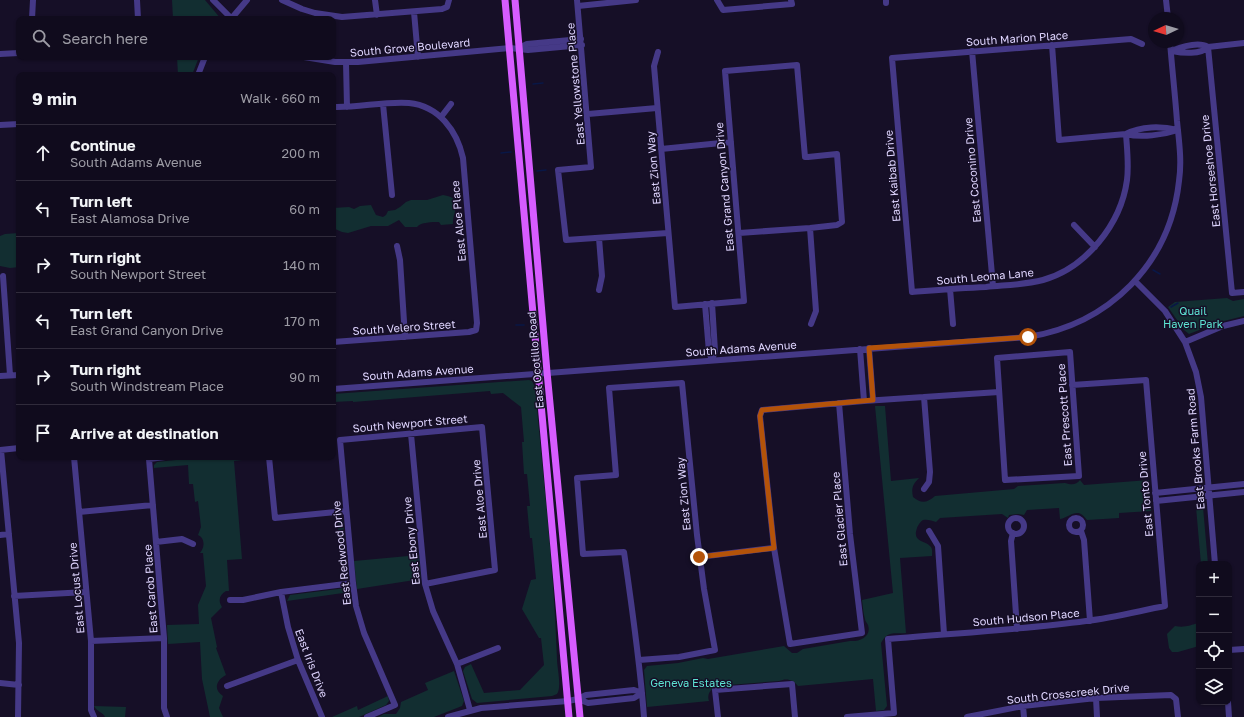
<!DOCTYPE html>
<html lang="en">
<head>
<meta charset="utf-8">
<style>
  body { margin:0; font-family:"Golos Text",sans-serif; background:#191426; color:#f1f3f6 }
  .controls { position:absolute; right:12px; bottom:12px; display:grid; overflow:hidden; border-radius:8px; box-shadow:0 1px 3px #0004 }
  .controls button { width:36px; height:36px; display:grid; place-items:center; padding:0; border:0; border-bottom:1px solid #302b3b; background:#100b1d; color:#f1f3f6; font:20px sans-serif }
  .compass { position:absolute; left:1148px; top:12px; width:36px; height:36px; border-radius:50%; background:#100b1d; box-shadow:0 1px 3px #0004; rotate:266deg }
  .stop { position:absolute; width:12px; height:12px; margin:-9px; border:3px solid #b45309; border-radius:50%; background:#fff }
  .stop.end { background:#b45309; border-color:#fff; box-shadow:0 1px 4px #0008 }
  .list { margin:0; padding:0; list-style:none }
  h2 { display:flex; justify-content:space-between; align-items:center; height:52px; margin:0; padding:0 16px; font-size:17px }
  h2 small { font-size:13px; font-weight:400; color:#9c9ba4 }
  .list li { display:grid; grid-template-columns:26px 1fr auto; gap:12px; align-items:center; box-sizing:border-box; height:56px; padding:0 16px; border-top:1px solid #302b3b }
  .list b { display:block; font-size:15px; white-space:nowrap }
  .list p { margin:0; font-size:13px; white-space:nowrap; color:#9c9ba4 }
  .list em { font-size:13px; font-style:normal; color:#9c9ba4 }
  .icon { flex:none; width:22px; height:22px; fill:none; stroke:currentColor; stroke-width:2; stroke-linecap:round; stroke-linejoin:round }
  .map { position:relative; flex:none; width:1244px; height:717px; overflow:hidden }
  .search { position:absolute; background:#100b1d; box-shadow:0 1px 3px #0004; left:16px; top:16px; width:320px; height:44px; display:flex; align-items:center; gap:10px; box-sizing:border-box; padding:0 14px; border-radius:8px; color:#9c9ba4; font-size:15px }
  .panel { position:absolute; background:#100b1d; box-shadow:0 1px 3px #0004; left:16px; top:72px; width:320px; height:388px; border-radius:8px }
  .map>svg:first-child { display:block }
  .green { fill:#122e31 }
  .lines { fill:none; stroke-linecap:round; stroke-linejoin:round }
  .stream { stroke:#091746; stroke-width:1.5 }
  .minor { stroke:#453987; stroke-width:6 }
  .major { stroke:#d65cff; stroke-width:7 }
  .route { stroke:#b45309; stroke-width:5 }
  .labels { text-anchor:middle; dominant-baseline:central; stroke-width:3; stroke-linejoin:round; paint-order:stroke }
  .street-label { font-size:11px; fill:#dfd5ff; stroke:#160f27 }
  .park-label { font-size:11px; fill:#5de3d2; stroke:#160f27 }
</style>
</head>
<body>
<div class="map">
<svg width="1244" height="717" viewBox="0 0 1244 717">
  <rect width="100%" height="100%" fill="#160f27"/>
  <!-- green -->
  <path class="green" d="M 172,0 L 205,0 L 221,19 L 173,19 Z
    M 177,57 L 199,57 L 192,75 L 178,75 Z
    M 443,195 C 465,198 452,212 453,224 L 441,225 L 439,222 C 432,222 421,222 417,227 L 405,227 L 399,220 L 388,226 L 371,226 L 348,233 L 342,232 L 333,228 L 333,208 L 349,207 L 354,209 L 360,206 L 371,205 L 376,215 L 383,217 L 386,215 L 388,211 L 395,210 L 400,207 L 406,202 L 411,200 L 427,200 Z
    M 19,233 L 19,267 L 10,268 L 0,266 L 0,236 L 5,234 Z
    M 1227,298 L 1233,301 L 1244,299 L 1244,316 L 1220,322 L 1189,334 L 1184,330 L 1168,307 L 1175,302 Z
    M 529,380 L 532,381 L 535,387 C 543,477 554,568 557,659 C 557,668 562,687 557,694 L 552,696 L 477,703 L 472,699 L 463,671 L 465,667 L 471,664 L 484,693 L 520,690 L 544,665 L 541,638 L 539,638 L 522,609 L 531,580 L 536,579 L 532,538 L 530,538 L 527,506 L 530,506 L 527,474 L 524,474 L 522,442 L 524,442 L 521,407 L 503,393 L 491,394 L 490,391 L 353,402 L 353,401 L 333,402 L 333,394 Z
    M 875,406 L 885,406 L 891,481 L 919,478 C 913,484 911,488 913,497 C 921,504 927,503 935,496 L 1014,489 L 1018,486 L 1065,483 C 1072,485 1076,485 1080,480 L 1084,485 L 1149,480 L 1151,511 L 1119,513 L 1119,518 L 1087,520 C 1077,506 1071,517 1060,519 L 1059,508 L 1027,510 L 1024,515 L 1018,514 L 1009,515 L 1008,518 L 1002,514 L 940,518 L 936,522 C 932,521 928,519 923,520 C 921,521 918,525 917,528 C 912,542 924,540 930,546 C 933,549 932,552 932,556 L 900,558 L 906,633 C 894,634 888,630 881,643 L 887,706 L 884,710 L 876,711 L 873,679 L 798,686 C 793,679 786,678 779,681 L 728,685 C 718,683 705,690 709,701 L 647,707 L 644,670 L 647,666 L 678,663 L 703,658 L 708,659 L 784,646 L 792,653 L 797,653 L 803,649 L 850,641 C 859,642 872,637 868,625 C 867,623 865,621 865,619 C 863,613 863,606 862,600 L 893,593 Z
    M 204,457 L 266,457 L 234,461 L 242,559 L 227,560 L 229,591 L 226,591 C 219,595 218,601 222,607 L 211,618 L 217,647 L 216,648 L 226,675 C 216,680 213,690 223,696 L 219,708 L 223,717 L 210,717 L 202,679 L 200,642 L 168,644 L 167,625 L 199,624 L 198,605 L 206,586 L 203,553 L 200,553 C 205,547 205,538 198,535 L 201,527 L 198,501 L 195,502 L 193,484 L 189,484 L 188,465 L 154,468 L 154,465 L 157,462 Z
    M 1196,507 L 1203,507 L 1208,564 L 1201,564 Z
    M 337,516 L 341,517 L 343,521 L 348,575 L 347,578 L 343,580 Z
    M 419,555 L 421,579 L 357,589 L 354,561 Z
    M 346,588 L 350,592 L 287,601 L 290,595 Z
    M 1199,623 L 1199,646 L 1178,652 L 1172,652 L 1169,648 L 1167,634 L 1175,626 C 1185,628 1190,625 1199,623 Z
    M 454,671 L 464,701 L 462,706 L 434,717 L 378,717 L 384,714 L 396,714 L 400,708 L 401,702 L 428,690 L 425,683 Z
    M 388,696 L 389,701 L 386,705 L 359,717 L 332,717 L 357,706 L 358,710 Z
    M 94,706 L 126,707 L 125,717 L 105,717 C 103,712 97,712 94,706 Z"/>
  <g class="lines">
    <!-- stream -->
    <path class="stream" d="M 533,84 L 543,83
      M 501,153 L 511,152
      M 537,171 L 546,170
      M 1153,270 L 1160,274
      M 1171,307 L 1178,303
      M 516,325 L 524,325"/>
    <!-- minor -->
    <path class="minor" d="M 137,0 L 138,19
      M 213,0 L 232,19
      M 282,0 L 302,9 L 315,13 L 342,17 L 442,9 L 447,7 L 449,0
      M 375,0 L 377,15
      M 577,0 L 591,167 L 558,170 L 566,240 L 668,233
      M 717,0 L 723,10 L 792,4 L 791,0
      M 886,0 L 886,3
      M 1166,0 L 1168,18
      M 578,6 L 636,0
      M 414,12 L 418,57
      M 32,19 L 33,0
      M 231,19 L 247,0
      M 1052,45 L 1059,140 L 1126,134 C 1141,138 1163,135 1178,130
      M 1208,47 L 1232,293 L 1244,292
      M 519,48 L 527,44 L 581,39
      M 972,51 L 993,286
      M 1171,51 C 1181,47 1198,41 1208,47 L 1244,43
      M 1172,51 C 1182,53 1201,55 1208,47
      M 658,52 L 654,66 L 675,307 L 744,301 L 725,71 L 797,65 L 805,157 L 808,157 L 837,154 L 842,222 L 837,225 L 810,228 L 739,233
      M 0,54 L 19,53
      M 304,57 L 335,62 L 358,62 L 510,48 L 528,50 L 582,45
      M 346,62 L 347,107
      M 198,75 L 205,57
      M 383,104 L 392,195
      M 333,107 C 358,108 385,101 409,103 C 439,106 457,131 463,158 L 477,323 L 476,330 L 469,332 L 333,342
      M 588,114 L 657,108
      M 441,117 L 451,104
      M 0,125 L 19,124
      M 1126,134 C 1127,149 1129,165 1127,180 C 1121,224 1086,268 1043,280 C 1024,285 1005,285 986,287 C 961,288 937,290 912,292 L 892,58 L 1131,39 L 1142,44
      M 1126,134 C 1141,126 1161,126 1178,130
      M 661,149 L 731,142
      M 1074,225 L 1095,247
      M 810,228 L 816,311 L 811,324
      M 599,238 L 602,276 L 599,290
      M 397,246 L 400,260 L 405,337
      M 3,276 L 10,375
      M 1135,281 L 1165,311 L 1185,342 L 1196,372 L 1201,397 L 1215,564
      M 950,289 L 953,324
      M 712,303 L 715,351 L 712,360
      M 705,304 L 709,352 L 712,360
      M 1185,342 L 1223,326 L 1244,321
      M 869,348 L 873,400
      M 860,349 L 864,401
      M 1070,352 L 1079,476 L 1005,480 L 997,358 Z
      M 0,376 L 19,375
      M 333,389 L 1028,337 C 1109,324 1170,264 1179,181 C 1182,161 1179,141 1177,121 C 1175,94 1172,68 1170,42
      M 839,403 L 850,534 L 862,633 L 790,644 L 774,548 L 760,416 L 762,410 L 864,401 L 999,392
      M 411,434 L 425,584 L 433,611 L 457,664 L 470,710
      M 0,450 L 19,448
      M 1,450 L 19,643 L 18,717
      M 74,457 L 91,641 L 91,710 L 94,717
      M 165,457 L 149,459 L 164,638 L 164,708 L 167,717
      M 269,457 L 275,518 L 346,511
      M 924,489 L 929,482 L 930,472 L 924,397
      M 1155,493 L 1244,484
      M 1156,501 L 1244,492
      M 79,512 L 153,505
      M1069 525a7 7 0 1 1 14 0a7 7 0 1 1-14 0Z
      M1008 526a8 8 0 1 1 16 0a8 8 0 1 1-16 0Z
      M 929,531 L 938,546 L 944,634
      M 1081,531 L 1084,540 L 1090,621
      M 1013,533 L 1011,541 L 1017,629
      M 0,535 L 9,534
      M 156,542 L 182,539 L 193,544
      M 699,557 L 773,548
      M 281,592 L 288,627 L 298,660 L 322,717
      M 14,596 L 86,592
      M 230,600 L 243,600 L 281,592 L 353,583
      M 91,641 L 164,638
      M 1229,650 L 1244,649
      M 639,660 L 679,657 L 715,650 L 704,589 L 697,535 L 682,383 L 609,388 L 616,475 L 577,478 L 583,554 L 624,552 C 632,607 640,662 644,717
      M 457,664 L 498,648
      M 0,683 L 19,685
      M 227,686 L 298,660
      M 1096,698 L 1097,717
      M 578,699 L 588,703 L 634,698 L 642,693
      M 1228,702 L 1229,717
      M 1023,706 L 1024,717
      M 367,717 L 395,705 L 364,633 L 356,606 L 353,583 L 340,440 L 482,427 L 495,570 L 425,584
      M 448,717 L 481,708 L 568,701 L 578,699 L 586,695 L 634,690 L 642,693
      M 718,717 L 715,690 L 792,684 L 795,717
      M 847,717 L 894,713 L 888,639 C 954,633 1021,630 1086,621 C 1113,618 1139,611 1165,606 L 1146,380 L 1072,385
      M 967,717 L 1023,706 L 1096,698 L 1171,695 L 1176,699 L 1178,717"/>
    <!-- major -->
    <path class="major" d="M 505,0 L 569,717
      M 515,0 L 547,372 L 580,717"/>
  </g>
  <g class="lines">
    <!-- route -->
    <path class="route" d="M 699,557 L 774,548 L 760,416 L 762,410 L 873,400 L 869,348 L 1028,337"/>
  </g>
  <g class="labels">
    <!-- street labels -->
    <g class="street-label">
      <text transform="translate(1017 38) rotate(-4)">South Marion Place</text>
      <text transform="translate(410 47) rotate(-5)">South Grove Boulevard</text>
      <text transform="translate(575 84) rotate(-95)">East Yellowstone Place</text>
      <text transform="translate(653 168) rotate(-95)">East Zion Way</text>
      <text transform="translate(972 170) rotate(-95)">East Coconino Drive</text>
      <text transform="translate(1210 171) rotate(-96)">East Horseshoe Drive</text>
      <text transform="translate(892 176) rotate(-95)">East Kaibab Drive</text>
      <text transform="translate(724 187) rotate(-95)">East Grand Canyon Drive</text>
      <text transform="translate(458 221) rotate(-95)">East Aloe Place</text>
      <text transform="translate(985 276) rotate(-5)">South Leoma Lane</text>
      <text transform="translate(404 327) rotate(-4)">South Velero Street</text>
      <text transform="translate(741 348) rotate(-4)">South Adams Avenue</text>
      <text transform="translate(535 360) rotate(-95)">East Ocotillo Road</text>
      <text transform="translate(418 372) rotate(-4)">South Adams Avenue</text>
      <text transform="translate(1064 415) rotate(-94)">East Prescott Place</text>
      <text transform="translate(410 423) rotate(-5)">South Newport Street</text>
      <text transform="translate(1195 449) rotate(-95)">East Brooks Farm Road</text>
      <text transform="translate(683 494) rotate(-95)">East Zion Way</text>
      <text transform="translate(1145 494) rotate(-95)">East Tonto Drive</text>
      <text transform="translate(479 499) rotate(-95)">East Aloe Drive</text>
      <text transform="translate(839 519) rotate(-95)">East Glacier Place</text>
      <text transform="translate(411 541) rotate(-96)">East Ebony Drive</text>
      <text transform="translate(341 553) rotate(-96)">East Redwood Drive</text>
      <text transform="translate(76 588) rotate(-95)">East Locust Drive</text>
      <text transform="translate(150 589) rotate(-94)">East Carob Place</text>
      <text transform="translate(1026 617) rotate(-5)">South Hudson Place</text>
      <text transform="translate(312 663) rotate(69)">East Iris Drive</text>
      <text transform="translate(1068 693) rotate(-6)">South Crosscreek Drive</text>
    </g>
    <!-- park labels -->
    <g class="park-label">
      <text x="1193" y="310">Quail<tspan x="1193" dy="13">Haven Park</tspan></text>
      <text x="691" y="682">Geneva Estates</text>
    </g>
  </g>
</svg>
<div class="controls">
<button>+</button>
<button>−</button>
<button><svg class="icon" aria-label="locate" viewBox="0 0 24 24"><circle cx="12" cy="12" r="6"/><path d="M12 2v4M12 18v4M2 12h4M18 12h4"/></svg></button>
<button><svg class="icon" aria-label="layers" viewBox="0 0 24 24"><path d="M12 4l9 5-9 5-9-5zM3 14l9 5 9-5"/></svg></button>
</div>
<svg class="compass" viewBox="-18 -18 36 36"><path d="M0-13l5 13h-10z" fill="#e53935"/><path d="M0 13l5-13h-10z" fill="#9c9ba4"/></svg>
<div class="stop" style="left:1028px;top:337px"></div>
<div class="stop end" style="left:699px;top:557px"></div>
<div class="search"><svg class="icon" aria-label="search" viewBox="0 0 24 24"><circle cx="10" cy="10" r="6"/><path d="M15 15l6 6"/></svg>Search here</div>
<section class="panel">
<h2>9 min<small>Walk · 660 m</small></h2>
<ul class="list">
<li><svg class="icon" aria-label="ahead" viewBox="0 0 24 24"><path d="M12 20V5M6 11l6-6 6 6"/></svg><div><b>Continue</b><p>South Adams Avenue</p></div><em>200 m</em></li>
<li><svg class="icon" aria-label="left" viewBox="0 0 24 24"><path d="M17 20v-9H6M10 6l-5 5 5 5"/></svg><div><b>Turn left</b><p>East Alamosa Drive</p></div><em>60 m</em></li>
<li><svg class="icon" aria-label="right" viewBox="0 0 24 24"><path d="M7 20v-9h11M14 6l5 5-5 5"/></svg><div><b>Turn right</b><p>South Newport Street</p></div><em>140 m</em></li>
<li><svg class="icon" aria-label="left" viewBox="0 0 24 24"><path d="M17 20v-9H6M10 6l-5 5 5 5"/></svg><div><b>Turn left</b><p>East Grand Canyon Drive</p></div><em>170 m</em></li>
<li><svg class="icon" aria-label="right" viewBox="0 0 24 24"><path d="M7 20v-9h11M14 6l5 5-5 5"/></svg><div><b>Turn right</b><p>South Windstream Place</p></div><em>90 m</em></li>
<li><svg class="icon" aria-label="arrive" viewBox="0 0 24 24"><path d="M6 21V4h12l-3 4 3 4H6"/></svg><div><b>Arrive at destination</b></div></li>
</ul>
</section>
</div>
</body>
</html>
